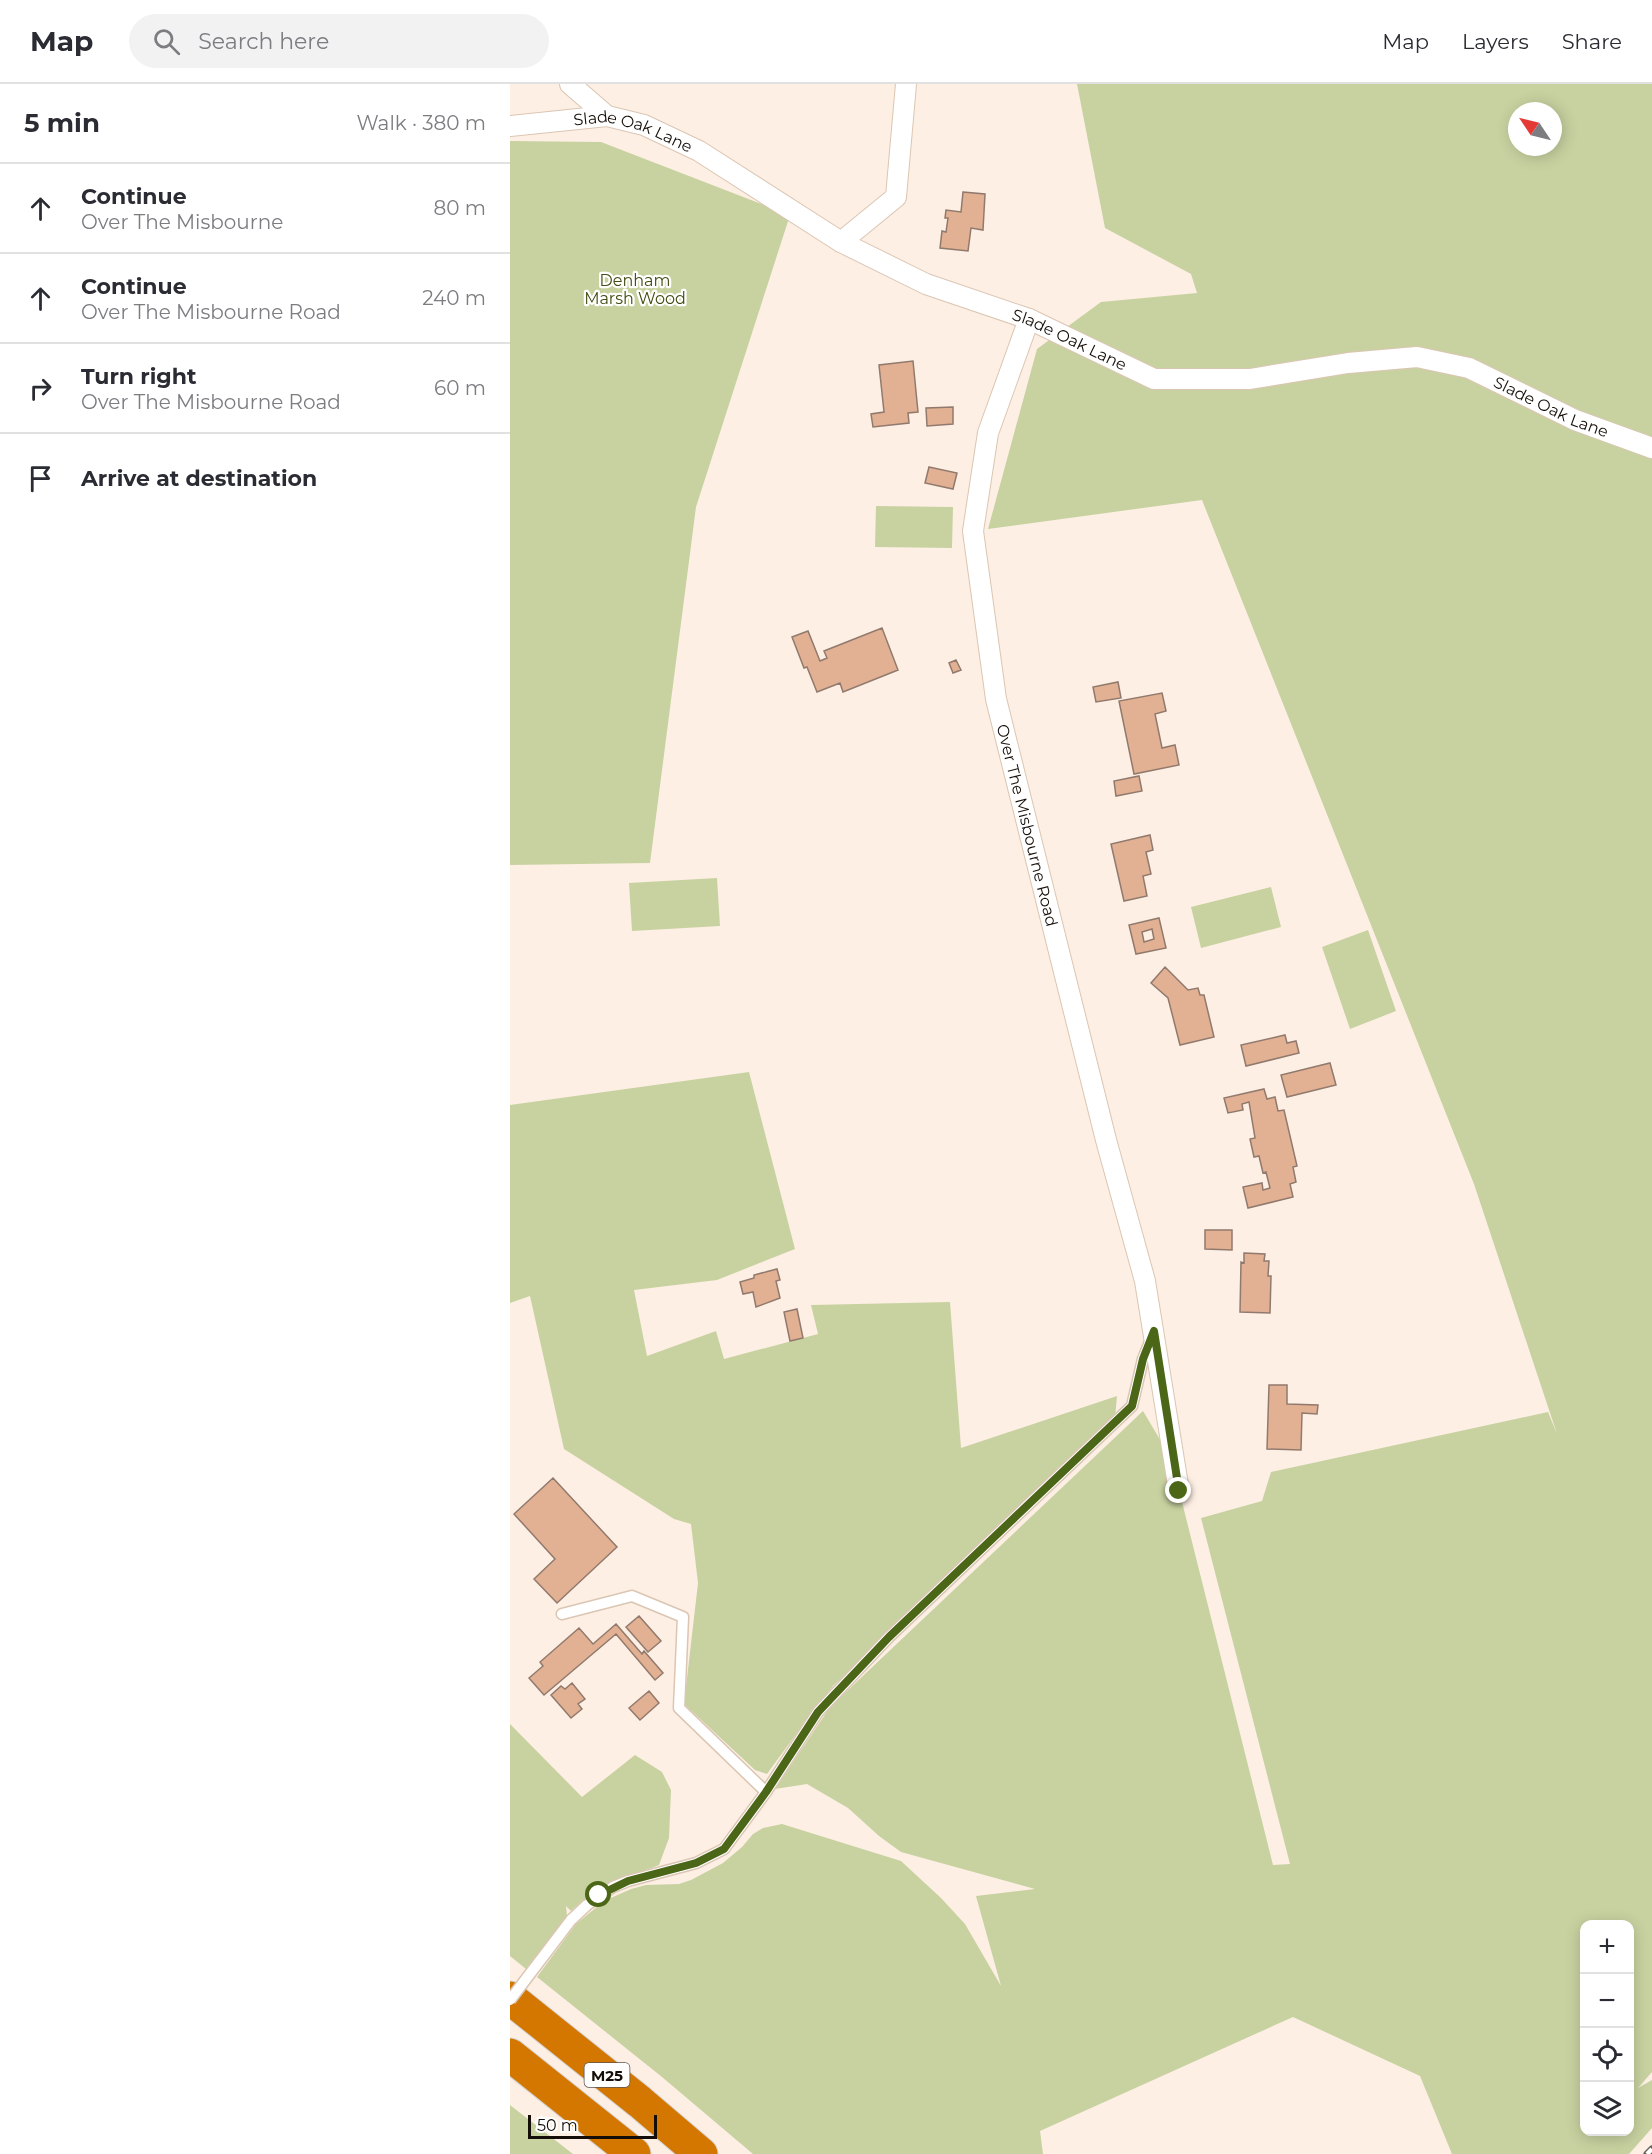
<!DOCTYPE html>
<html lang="en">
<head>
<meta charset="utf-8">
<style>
  body { margin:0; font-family:Montserrat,sans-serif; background:#f2f2f3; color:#2b2b33 }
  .controls { position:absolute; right:18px; bottom:18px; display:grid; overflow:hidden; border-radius:12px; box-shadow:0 3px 15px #0003 }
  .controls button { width:54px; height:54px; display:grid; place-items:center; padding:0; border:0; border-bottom:2px solid #e1e1e2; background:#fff; color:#2b2b33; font:30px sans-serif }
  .compass { position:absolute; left:998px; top:18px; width:54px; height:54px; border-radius:50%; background:#fff; box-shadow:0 3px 15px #0003; rotate:305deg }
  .scale { position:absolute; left:18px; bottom:15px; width:129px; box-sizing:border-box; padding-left:6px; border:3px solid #150e08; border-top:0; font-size:16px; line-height:21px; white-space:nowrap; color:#150e08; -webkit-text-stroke:4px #fff; paint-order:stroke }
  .stop { position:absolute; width:18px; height:18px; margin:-14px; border:4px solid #4c6617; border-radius:50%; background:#fff }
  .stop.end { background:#4c6617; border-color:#fff; box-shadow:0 2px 6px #0008 }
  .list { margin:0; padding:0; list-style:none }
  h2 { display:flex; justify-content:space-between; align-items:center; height:78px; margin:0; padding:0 24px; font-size:26px }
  h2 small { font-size:20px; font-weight:400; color:#7c7c81 }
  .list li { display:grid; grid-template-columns:39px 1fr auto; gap:18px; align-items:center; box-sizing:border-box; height:90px; padding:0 24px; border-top:2px solid #e1e1e2 }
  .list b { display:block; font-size:22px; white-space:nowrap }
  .list p { margin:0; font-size:20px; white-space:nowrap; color:#7c7c81 }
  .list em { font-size:20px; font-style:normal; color:#7c7c81 }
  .icon { flex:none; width:33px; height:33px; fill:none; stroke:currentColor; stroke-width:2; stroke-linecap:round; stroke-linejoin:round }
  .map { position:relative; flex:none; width:1142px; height:2070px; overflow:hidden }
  header { display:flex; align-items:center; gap:36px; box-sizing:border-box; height:84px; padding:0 30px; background:#fff; border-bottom:2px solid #e1e1e2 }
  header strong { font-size:28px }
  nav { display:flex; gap:33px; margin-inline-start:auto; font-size:21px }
  .search { width:420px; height:54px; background:#f2f2f3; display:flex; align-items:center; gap:15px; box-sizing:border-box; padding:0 21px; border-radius:33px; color:#7c7c81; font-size:22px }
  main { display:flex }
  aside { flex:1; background:#fff }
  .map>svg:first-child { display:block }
  .green { fill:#c8d2a0; fill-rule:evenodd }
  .building { fill:#e2b093; stroke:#917a6d; stroke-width:1.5; fill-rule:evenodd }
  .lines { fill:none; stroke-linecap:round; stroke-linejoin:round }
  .lane-casing { stroke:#dbc6b3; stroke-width:13 }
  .street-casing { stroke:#dbc6b3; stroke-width:22 }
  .highway-casing { stroke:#d5d4d3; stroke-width:35 }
  .lane { stroke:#fff; stroke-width:10 }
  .street { stroke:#fff; stroke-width:20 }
  .highway { stroke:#d37700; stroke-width:33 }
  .rail-casing { stroke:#675e56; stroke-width:7 }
  .rail { stroke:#fff; stroke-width:4.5; stroke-dasharray:14; stroke-linecap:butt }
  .lane-bridge-casing { stroke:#dbc6b3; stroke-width:13; stroke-linecap:butt }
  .lane-bridge { stroke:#fff; stroke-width:10 }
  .route { stroke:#4c6617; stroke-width:8 }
  .labels { text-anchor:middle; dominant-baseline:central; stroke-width:4.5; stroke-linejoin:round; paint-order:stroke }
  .shield { fill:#fff; stroke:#5b5652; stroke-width:1.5 }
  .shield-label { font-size:15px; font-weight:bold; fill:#150e08 }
  .street-label { font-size:16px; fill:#150e08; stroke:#fff }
  .park-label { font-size:16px; fill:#444c11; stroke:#fff }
</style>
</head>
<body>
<header>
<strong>Map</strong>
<div class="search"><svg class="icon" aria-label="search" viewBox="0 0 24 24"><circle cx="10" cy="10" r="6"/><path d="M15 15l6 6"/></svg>Search here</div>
<nav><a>Map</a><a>Layers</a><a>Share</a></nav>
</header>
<main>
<aside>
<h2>5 min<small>Walk · 380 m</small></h2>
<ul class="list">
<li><svg class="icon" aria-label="ahead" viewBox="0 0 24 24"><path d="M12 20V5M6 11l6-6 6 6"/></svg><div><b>Continue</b><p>Over The Misbourne</p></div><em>80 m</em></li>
<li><svg class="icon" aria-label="ahead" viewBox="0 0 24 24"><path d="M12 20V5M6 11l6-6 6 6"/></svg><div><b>Continue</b><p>Over The Misbourne Road</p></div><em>240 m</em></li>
<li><svg class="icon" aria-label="right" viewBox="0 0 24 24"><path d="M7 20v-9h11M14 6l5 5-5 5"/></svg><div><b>Turn right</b><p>Over The Misbourne Road</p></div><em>60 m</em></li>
<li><svg class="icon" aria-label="arrive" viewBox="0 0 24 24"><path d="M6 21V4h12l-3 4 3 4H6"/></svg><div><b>Arrive at destination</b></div></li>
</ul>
</aside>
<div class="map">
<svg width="1142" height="2070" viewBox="0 0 1142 2070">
  <rect width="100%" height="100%" fill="#fdefe4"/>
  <!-- green -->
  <path class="green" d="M 567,0 L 1142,0 L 1142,1988 L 1128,2004 L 1142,1996 L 1142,2044 L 1119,2070 L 942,2070 L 910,1992 L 783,1933 L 530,2047 L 533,2070 L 243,2070 L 152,1993 L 27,1893 L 66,1840 L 94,1817 L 121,1805 L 136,1801 L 169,1800 L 181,1796 L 213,1779 L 232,1763 L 243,1750 L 253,1744 L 272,1740 L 391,1777 L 431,1814 L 455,1840 L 491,1902 L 466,1812 L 525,1805 L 391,1768 L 369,1752 L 338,1724 L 297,1700 L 265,1705 L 320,1623 L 633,1327 L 661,1374 L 763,1781 L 780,1780 L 691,1434 L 752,1417 L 761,1388 L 1038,1328 L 1047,1350 L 964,1100 L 692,416 L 478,445 L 527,265 L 591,218 L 687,209 L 681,190 L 595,144 ZM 1007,27 L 1043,27 L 1043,63 L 1007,63 ZM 1074,1840 L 1120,1840 L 1120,2048 L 1074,2048 Z
    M 0,57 L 91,58 L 280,131 L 186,423 L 140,779 L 0,781 Z
    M 366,422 L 443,423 L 442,464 L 365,463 Z
    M 207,794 L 210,842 L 122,847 L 119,799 Z
    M 761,803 L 771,843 L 691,864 L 681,823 Z
    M 858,846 L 886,927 L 840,945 L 812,863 Z
    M 239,988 L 285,1165 L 207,1196 L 124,1206 L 137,1272 L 206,1247 L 214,1275 L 308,1250 L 301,1221 L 440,1218 L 451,1364 L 607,1312 L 605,1334 L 323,1602 L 300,1631 L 257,1690 L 245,1686 L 174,1620 L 188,1499 L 181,1440 L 164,1435 L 54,1365 L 20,1212 L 0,1219 L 0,1021 Z
    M 0,1640 L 72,1713 L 125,1671 L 152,1688 L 161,1706 L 159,1754 L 149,1781 C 111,1796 93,1797 61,1827 L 56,1822 L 57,1832 L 16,1885 L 0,1872 Z
    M 0,2021 L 63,2070 L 0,2070 Z"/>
  <!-- building -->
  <path class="building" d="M 453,108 L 475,110 L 473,146 L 461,144 L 458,167 L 430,164 L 432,147 L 436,148 L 438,134 L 435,134 L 436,126 L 451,128 Z
    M 403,277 L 408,328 L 398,329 L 399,339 L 363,343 L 361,330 L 374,328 L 369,281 Z
    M 443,323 L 443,340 L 417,342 L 416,324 Z
    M 419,383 L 447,389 L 443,405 L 415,399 Z
    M 372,544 L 388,586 L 333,608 L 330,599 L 307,608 L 297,583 L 294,584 L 282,553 L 298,547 L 310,577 L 317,574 L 314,567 Z
    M 446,576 L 451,586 L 443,589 L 439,579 Z
    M 608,598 L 611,614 L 586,618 L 583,603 Z
    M 652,609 L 656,627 L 645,630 L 652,664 L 665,661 L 669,681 L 624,690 L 609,617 Z
    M 629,692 L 632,707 L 606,712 L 604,697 Z
    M 640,751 L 643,766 L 636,768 L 641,790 L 633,792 L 637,812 L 614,817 L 601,760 Z
    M 649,834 L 656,864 L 626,870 L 619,841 ZM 642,845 L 644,855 L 634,858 L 632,848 Z
    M 655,883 L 678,906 L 688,904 L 690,911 L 694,911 L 704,953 L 670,961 L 658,914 L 641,899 Z
    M 775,951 L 777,959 L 786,957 L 789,969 L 736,982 L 731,961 Z
    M 820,979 L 826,1001 L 777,1013 L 771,991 Z
    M 754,1005 L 757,1015 L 765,1013 L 768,1027 L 774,1026 L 787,1082 L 783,1083 L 786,1098 L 780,1100 L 783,1113 L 738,1124 L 733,1103 L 752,1099 L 753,1106 L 760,1104 L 756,1088 L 753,1089 L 749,1072 L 744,1073 L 740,1055 L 745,1054 L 739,1018 L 732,1020 L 733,1026 L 718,1029 L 714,1014 Z
    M 695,1146 L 722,1146 L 722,1166 L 695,1165 Z
    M 734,1169 L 755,1170 L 754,1177 L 759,1177 L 758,1192 L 761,1192 L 760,1229 L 730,1228 L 731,1178 L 734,1179 Z
    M 267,1185 L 270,1196 L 266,1197 L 270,1214 L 246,1223 L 243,1208 L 233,1210 L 230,1198 L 244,1194 L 244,1191 Z
    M 287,1225 L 293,1254 L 280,1257 L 274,1228 Z
    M 759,1301 L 777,1301 L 777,1320 L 808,1321 L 807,1330 L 792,1329 L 791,1366 L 757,1365 Z
    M 43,1394 L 107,1463 L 47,1519 L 24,1495 L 45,1475 L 4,1430 Z
    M 129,1532 L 151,1557 L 138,1568 L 116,1543 Z
    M 106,1540 L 132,1570 L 134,1567 L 153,1589 L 145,1596 L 106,1550 L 34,1611 L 19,1594 L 33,1582 L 30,1578 L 69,1544 L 83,1560 Z
    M 62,1599 L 75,1615 L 68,1620 L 72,1625 L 61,1634 L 41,1611 L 51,1602 L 55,1605 Z
    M 139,1607 L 149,1619 L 130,1636 L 119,1624 Z"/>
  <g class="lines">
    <defs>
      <path id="lane" d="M 52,1530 L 122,1512 L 173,1533 L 169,1624 L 256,1708
        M 61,1836 L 77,1821 L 103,1803 L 118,1797 L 186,1779 L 214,1765 L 256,1708 L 308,1628 L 379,1553 L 622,1322 L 633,1275 L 642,1253"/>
      <g id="street">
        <path d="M 60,0 L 97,32"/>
        <path id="s1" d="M 0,42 L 97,32 L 134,41 L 189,67 L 331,158 L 416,200 L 519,235 L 644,295 L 740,295 L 838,279 L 907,273 L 959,284 L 1065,336 L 1142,364"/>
        <path d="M 331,158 L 386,113 L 396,0"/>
        <path id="s2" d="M 519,235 L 478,349 L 463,447 L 486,615 L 596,1056 L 635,1197 L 669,1407"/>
      </g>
      <path id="highway" d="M 0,1914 L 130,2018 L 191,2070
        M 0,1971 L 124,2070"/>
    </defs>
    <!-- lane casing -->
    <use href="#lane" class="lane-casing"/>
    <!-- street casing -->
    <use href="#street" class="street-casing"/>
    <!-- highway casing -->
    <use href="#highway" class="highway-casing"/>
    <!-- lane -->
    <use href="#lane" class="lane"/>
    <!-- street -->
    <use href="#street" class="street"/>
    <!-- highway -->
    <use href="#highway" class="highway"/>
    <defs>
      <path id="rail" d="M 1137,2070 L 1142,2065"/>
    </defs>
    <!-- rail casing -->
    <use href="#rail" class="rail-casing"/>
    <!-- rail -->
    <use href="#rail" class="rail"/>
    <defs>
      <path id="lane-bridge" d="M 0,1916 L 61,1836"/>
    </defs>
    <!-- lane-bridge casing -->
    <use href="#lane-bridge" class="lane-bridge-casing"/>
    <!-- lane-bridge -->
    <use href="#lane-bridge" class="lane-bridge"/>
  </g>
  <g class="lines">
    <!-- route -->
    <path class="route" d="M 89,1811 L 118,1797 L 186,1779 L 214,1765 L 256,1708 L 308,1628 L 379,1553 L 622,1322 L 633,1275 L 644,1247 L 669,1407"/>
  </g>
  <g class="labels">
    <!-- shield labels -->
    <rect class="shield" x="74.5" y="1979" width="45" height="24" rx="4.5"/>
    <g class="shield-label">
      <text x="97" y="1991">M25</text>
    </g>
    <!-- street labels -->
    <g class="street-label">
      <text stroke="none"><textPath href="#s1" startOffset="126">Slade Oak Lane</textPath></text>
      <text stroke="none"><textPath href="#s1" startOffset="614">Slade Oak Lane</textPath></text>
      <text stroke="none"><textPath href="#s1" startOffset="1116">Slade Oak Lane</textPath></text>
      <text stroke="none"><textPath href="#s2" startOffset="520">Over The Misbourne Road</textPath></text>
    </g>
    <!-- park labels -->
    <g class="park-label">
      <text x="125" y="196">Denham<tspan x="125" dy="18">Marsh Wood</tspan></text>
    </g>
  </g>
</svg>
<div class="controls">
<button>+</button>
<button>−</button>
<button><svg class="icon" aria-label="locate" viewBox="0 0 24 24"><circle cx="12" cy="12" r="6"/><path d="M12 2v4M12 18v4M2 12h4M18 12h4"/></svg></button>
<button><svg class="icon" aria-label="layers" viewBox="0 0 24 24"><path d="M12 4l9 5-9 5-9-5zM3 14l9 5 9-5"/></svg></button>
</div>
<svg class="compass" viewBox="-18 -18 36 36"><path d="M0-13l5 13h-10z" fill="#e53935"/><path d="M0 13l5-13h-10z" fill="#7c7c81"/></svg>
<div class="scale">50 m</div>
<div class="stop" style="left:89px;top:1811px"></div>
<div class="stop end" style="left:669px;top:1407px"></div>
</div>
</main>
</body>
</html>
